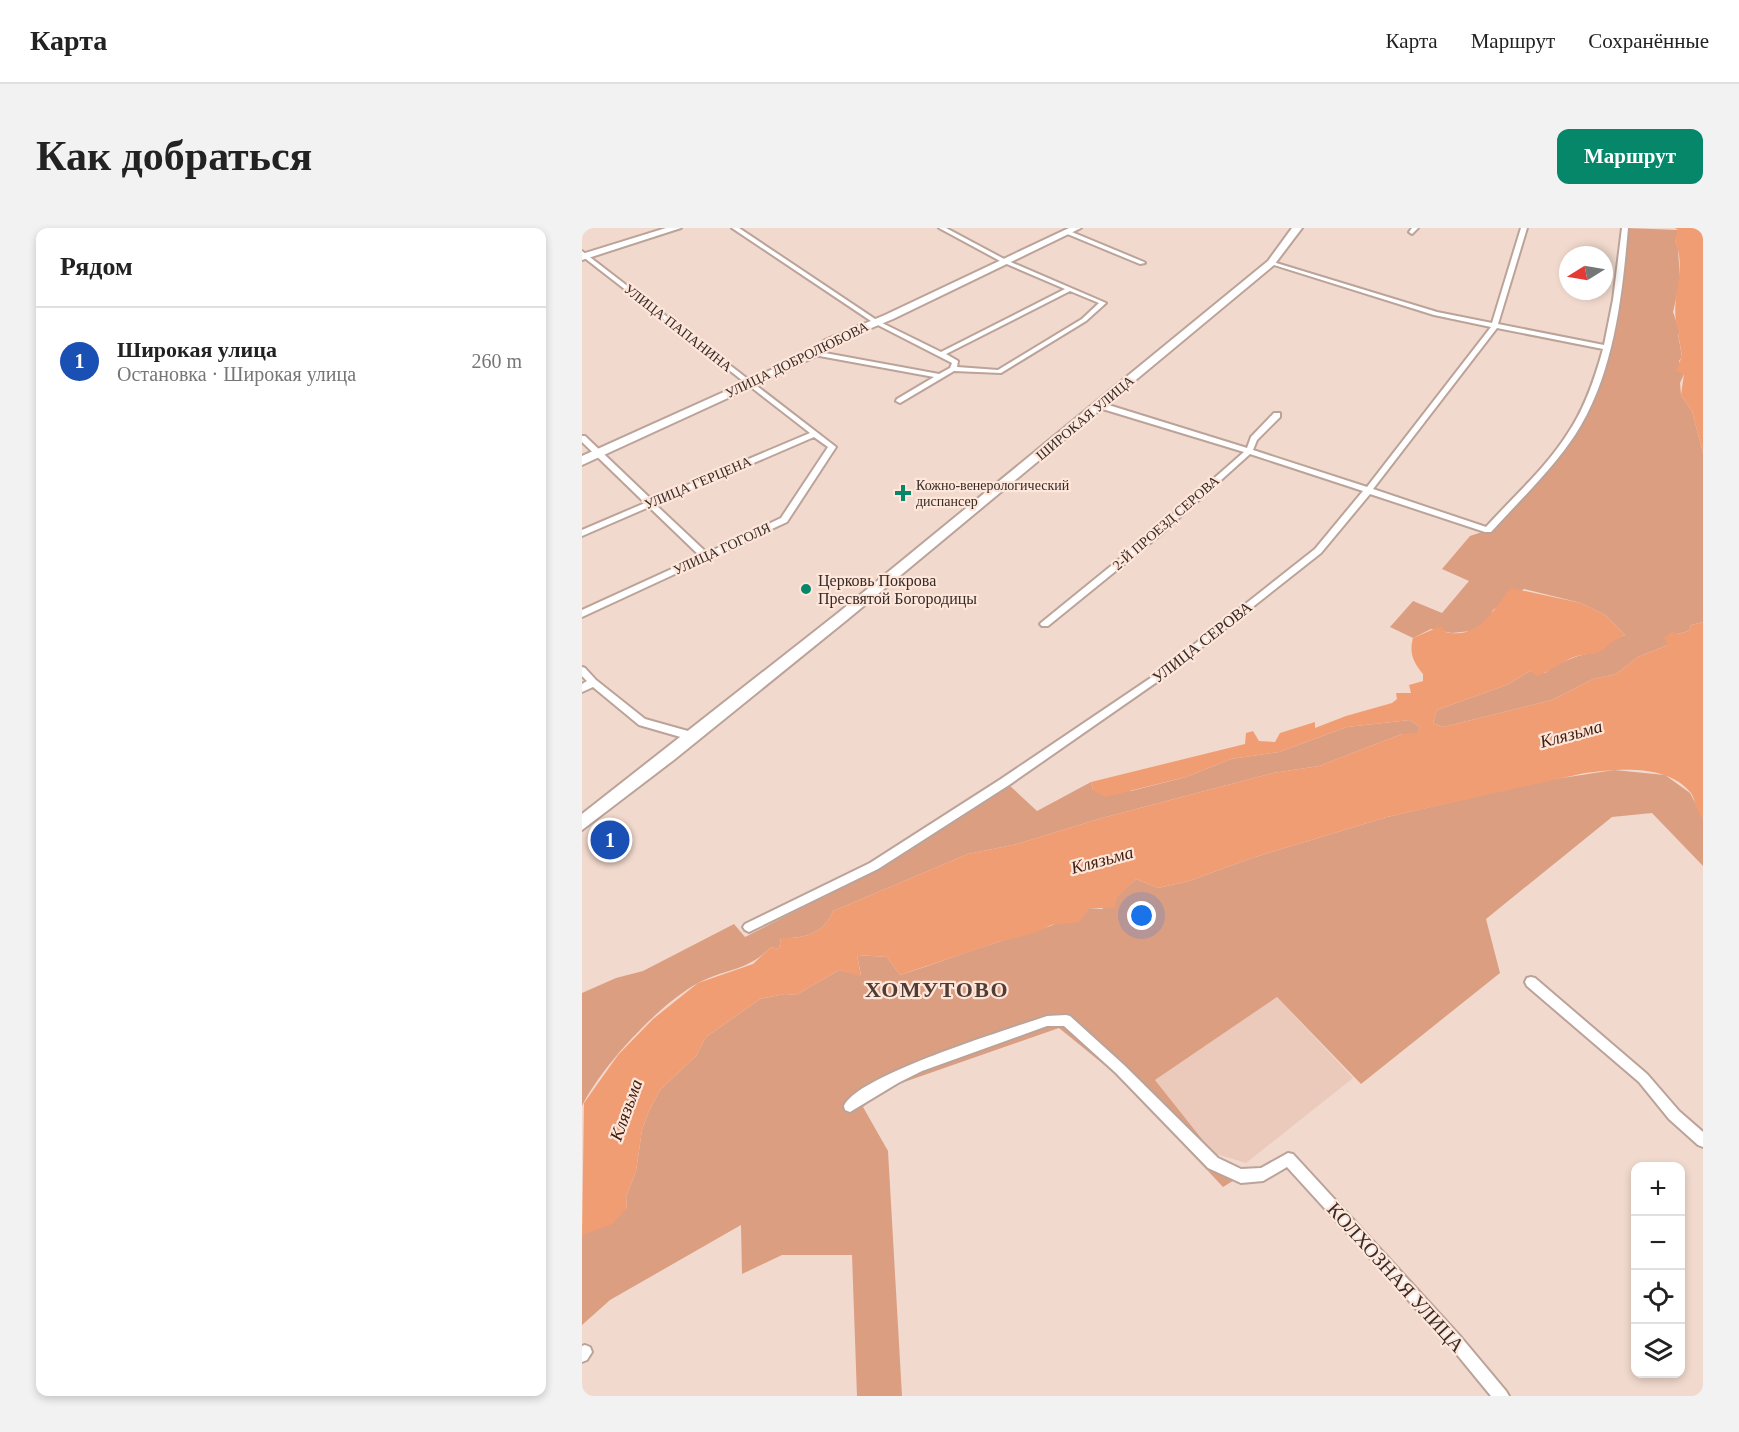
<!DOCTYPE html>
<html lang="ru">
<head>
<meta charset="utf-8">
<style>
  body { margin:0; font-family:Georgia,serif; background:#f2f2f2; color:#222 }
  .controls { position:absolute; right:18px; bottom:18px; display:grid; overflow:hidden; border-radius:12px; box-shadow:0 3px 9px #0003 }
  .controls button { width:54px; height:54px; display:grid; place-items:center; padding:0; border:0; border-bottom:2px solid #e0e0e0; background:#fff; color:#222; font:30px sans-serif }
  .compass { position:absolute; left:977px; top:18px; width:54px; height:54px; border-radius:50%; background:#fff; box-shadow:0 3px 9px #0003; rotate:259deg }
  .you { position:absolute; left:560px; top:688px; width:21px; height:21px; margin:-15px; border:4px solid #fff; border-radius:50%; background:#1a73e8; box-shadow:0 0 0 9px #1a73e833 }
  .badge { display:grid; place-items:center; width:39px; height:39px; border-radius:50%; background:#06876a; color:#fff; font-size:20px; font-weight:700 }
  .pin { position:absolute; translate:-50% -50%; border:3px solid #fff; box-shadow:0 2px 6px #0006 }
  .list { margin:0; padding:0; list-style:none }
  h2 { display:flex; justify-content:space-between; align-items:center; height:78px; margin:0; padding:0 24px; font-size:26px }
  h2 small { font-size:20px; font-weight:400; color:#767676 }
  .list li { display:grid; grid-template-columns:39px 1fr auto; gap:18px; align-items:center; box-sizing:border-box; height:108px; padding:0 24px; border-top:2px solid #e0e0e0 }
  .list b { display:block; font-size:22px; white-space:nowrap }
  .list p { margin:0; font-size:20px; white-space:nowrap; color:#767676 }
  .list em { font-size:20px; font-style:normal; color:#767676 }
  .icon { flex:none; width:33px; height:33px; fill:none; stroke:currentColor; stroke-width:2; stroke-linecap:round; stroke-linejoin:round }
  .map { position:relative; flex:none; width:1121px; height:1168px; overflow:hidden; border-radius:12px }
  header { display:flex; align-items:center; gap:36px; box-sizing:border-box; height:84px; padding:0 30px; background:#fff; border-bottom:2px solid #e0e0e0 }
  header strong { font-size:28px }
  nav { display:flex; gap:33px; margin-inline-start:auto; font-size:21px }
  .intro { display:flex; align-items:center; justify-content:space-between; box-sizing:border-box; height:144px; padding:0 36px }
  h1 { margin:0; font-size:42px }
  .button { padding:15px 27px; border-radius:12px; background:#06876a; color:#fff; font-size:21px; font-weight:700 }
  main { display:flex; gap:36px; padding:0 36px }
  aside { flex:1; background:#fff; border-radius:12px; box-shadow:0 3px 9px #0003 }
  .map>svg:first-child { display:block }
  .built { fill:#ebcabb }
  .green { fill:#dc9e81 }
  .water { fill:#f19d74 }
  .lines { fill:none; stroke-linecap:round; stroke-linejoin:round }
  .street-casing { stroke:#bba399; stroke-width:4 }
  .secondary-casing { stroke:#bba399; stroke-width:4 }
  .street { fill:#fff; fill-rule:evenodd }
  .secondary { fill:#fff; fill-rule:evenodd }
  .poi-dot { fill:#06876a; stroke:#ffe6da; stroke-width:2 }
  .labels { text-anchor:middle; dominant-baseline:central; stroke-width:4.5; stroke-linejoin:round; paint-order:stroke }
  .far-street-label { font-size:14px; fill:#352b27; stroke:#ffe6da }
  .far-poi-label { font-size:14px; fill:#352b27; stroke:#ffe6da; text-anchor:start }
  .poi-label { font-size:16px; fill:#352b27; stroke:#ffe6da; text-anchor:start }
  .street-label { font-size:16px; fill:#352b27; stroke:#ffe6da }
  .water-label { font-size:18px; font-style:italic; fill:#41200f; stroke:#ffe6da }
  .near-street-label { font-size:20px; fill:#352b27; stroke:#ffe6da }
  .district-label { font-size:22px; font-weight:bold; letter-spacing:1.5px; fill:#503c33; stroke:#ffe6da }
</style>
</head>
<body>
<header>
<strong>Карта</strong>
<nav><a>Карта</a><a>Маршрут</a><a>Сохранённые</a></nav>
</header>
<div class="intro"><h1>Как добраться</h1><a class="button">Маршрут</a></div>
<main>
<aside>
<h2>Рядом<small></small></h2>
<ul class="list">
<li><span class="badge" style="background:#1a4fb4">1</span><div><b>Широкая улица</b><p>Остановка · Широкая улица</p></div><em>260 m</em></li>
</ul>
</aside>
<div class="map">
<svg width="1121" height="1168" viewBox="0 0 1121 1168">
  <rect width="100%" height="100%" fill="#f1d9cd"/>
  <!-- built -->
  <path class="built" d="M 695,769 L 771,850 L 664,935 L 631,925 L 573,852 Z"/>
  <!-- green -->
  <path class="green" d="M 1043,0 L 1097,2 L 1093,13 L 1096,20 L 1098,54 L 1091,84 L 1098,104 L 1096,106 L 1100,129 L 1097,133 L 1102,146 L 1098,155 L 1099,167 L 1110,183 L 1121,225 L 1121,394 L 1109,397 L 1107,403 L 1095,406 L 1086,417 L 1056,429 L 1034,446 L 1011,451 L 970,472 L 861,499 L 851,495 L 855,482 L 927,456 L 948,443 L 963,445 L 973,437 L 996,428 L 1018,423 L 1027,413 L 1043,407 L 1023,387 L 999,375 L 942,361 L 911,382 L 907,392 L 889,403 L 870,405 L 849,401 L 831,410 L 808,399 L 831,373 L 860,385 L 887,353 L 860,341 L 888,308 L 906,302 L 966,236 L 999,191 L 1018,144 L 1040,40 Z
    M 828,492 L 838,499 L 836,506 L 820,506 L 737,538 L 691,545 L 520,590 L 435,616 L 386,626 L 251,683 C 242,706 221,711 199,710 L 197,721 L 189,719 C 164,744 144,740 116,755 C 77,776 19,839 0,878 L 0,765 L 34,750 L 61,743 L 152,696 L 163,709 L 297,640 L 427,557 L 455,583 L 509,554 L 511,562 L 549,563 L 604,549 L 649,531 L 697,524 L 765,499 Z
    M 1032,542 L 1083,547 L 1108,565 L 1121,590 L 1121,638 L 1070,585 L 1030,589 L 904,691 L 918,745 L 779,856 L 695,769 L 573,852 L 631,925 L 659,948 L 641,959 L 542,853 L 477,800 L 305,860 L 281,879 L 306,923 L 320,1168 L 275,1168 L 270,1027 L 200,1027 L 160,1046 L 159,997 L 28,1072 L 0,1097 L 0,1007 L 45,980 L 44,969 L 54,943 L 60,902 L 66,885 L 78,862 L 114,828 L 124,809 L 178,771 L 203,766 L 214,767 L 257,742 L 279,747 L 275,727 L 305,729 L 318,747 C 351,737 383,724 416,714 C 450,703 475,699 507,680 L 520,681 L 554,651 L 576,660 L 607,653 L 670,630 L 805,589 L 967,552 Z"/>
  <!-- water -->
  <path class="water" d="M 1093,0 L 1121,0 L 1121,225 L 1110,183 L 1099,167 L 1102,146 L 1094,143 L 1100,128 L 1096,105 L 1098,104 C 1084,80 1107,43 1093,13 L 1096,2 Z
    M 929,360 L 999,375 L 1023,387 L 1043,407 C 1030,412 1029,416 1019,423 C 1012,427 1002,426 995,428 C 980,433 969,443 955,448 L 948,443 L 927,456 L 855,482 L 851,495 L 861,499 L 970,472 L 1011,451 L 1034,446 L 1056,429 L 1086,417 L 1082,410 L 1091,403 L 1095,406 L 1107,403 L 1109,397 L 1121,394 L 1121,590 C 1113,583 1114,573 1109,565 C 1085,535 1035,541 1003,545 L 805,589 L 670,630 L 607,653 L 576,660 L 554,651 L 535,669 L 533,680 L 507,680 L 497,694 L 469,697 L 453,705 L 416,714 L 318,747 L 305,729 L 275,727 L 279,748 L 257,742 L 214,767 L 203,766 L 178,771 L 124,809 L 114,828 L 78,862 L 66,885 L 60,902 L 54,943 L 44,969 L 45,980 L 30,996 L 0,1007 L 2,875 L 36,827 L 71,791 L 116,755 L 171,736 L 189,719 L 197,721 L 199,710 C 221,711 242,706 251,683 L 386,626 L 435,616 L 520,590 L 691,545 L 737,538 L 820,506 L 836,505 L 838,499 L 828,492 L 765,499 L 697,524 L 649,531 L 604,549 L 523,569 L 511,562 L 509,554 L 663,516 L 664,505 L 671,503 L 677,513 L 693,514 L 698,505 L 733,494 L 733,500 L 764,488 L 810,475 L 815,471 L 814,465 L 829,465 L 827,457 L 841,453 L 841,446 C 831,434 827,425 831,410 L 859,398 L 863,404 C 898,412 910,382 929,360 Z"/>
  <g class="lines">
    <defs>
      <path id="street" d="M 150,0 L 157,0 L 296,93 L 359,124 L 483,61 L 420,34 L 357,0 L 364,0 L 424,32 L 524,75 L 504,93 L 419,145 L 372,143 L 318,175 L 314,173 L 315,171 L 352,149 L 232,127 L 229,125 L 232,123 L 357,146 L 368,140 L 370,135 L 292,95 ZM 488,63 L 517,75 L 500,91 L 416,142 L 375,139 L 376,133 L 364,126 Z
        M 830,0 L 836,0 L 830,6 L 827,4 Z
        M 939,0 L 945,0 L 916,96 L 1022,117 L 1031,72 L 1040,0 L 1046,0 C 1040,69 1032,147 993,207 C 969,243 938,272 909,304 L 903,304 L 788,266 L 739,325 L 582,449 L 427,557 L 296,641 L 171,702 L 167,704 L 163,702 L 161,699 L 163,696 L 288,635 L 419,551 L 576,445 L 733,321 L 781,263 L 668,226 L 578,307 L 466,398 L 460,398 L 458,396 L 460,394 L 572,303 L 662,224 L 514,179 L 514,175 L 520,175 L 665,220 L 669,209 L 692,185 L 698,185 L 698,189 L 675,212 L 671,222 L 785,259 L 909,99 L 852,87 L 686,35 L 691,34 L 855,84 L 910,95 ZM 915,100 L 1021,121 C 1013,150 1003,180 986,205 C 964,240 932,268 904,299 L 791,261 Z
        M 485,2 L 562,34 L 563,35 L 558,36 L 483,5 L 482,4 Z
        M 0,23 L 254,219 L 205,294 L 0,389 L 0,382 L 118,328 L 67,279 L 0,308 L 0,302 L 63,275 L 0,214 L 0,208 L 3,208 L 70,272 L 228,205 L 0,28 ZM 232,209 L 246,219 L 199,290 L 125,325 L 74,277 Z
        M 0,439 L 3,440 L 14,452 L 63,491 L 113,505 L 114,508 L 113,511 L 109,512 L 57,497 L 11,459 L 0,464 L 0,456 L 5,453 L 0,448 Z
        M 949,749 L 953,750 L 1065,846 L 1097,883 L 1121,904 L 1121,919 L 1116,917 L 1087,891 L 1057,854 L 945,758 L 943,754 L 945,750 Z
        M 484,787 L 488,788 L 542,837 L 636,930 L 659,941 L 679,940 L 706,925 L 711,926 L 878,1108 L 924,1163 L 927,1168 L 909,1168 L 868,1118 L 705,939 L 681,953 L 659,955 L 626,940 L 534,845 L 482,798 L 465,798 L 340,843 L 316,855 L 268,884 L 263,882 L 262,878 C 275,847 428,801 465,788 Z
        M 3,1117 L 8,1119 L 10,1124 L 5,1132 L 0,1134 L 0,1118 Z"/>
      <path id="secondary" d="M 84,0 L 99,0 L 0,32 L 0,26 Z
        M 487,0 L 499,0 L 311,91 L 251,116 L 236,127 L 172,158 L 0,237 L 0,228 L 164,154 L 228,123 L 243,112 L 303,87 Z
        M 710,0 L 720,0 L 692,37 L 266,391 L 93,531 L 0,602 L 0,586 L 256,385 L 686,33 Z"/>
    </defs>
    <!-- street casing -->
    <use href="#street" class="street-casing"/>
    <!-- secondary casing -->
    <use href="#secondary" class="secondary-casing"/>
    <!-- street -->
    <use href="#street" class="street"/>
    <!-- secondary -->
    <use href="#secondary" class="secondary"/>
  </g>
  <!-- markers -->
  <g class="poi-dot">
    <path d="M318 256h6v6h6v6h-6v6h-6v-6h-6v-6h6z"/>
    <circle cx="224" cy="361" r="6"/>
  </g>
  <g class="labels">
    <!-- far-street labels -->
    <g class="far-street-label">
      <text transform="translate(96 100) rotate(38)">УЛИЦА ПАПАНИНА</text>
      <text transform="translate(215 132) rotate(-26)">УЛИЦА ДОБРОЛЮБОВА</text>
      <text transform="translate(503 190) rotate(-40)">ШИРОКАЯ УЛИЦА</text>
      <text transform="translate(116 255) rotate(-23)">УЛИЦА ГЕРЦЕНА</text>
      <text transform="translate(584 295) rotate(-41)">2-Й ПРОЕЗД СЕРОВА</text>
      <text transform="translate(140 321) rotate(-25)">УЛИЦА ГОГОЛЯ</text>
    </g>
    <!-- far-poi labels -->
    <g class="far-poi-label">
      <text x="334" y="257">Кожно-венерологический<tspan x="334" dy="16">диспансер</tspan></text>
    </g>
    <!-- poi labels -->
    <g class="poi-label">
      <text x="236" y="352">Церковь Покрова<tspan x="236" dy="18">Пресвятой Богородицы</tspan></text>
    </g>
    <!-- street labels -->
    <g class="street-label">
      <text transform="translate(620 414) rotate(-38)">УЛИЦА СЕРОВА</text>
    </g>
    <!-- water labels -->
    <g class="water-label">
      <text transform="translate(989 506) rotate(-15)">Клязьма</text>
      <text transform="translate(520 632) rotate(-15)">Клязьма</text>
      <text transform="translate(44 882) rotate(-70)">Клязьма</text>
    </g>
    <!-- near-street labels -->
    <g class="near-street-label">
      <text transform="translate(814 1049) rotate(48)">КОЛХОЗНАЯ УЛИЦА</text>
    </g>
    <!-- district labels -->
    <g class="district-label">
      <text x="355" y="761">ХОМУТОВО</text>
    </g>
  </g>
</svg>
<div class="controls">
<button>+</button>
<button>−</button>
<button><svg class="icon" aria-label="locate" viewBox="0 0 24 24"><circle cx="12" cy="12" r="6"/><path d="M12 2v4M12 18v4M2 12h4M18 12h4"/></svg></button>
<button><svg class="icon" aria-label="layers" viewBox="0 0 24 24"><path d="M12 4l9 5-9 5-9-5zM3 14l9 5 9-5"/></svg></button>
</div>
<svg class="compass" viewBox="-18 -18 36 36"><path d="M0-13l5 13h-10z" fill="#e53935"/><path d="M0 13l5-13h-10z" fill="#767676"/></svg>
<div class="you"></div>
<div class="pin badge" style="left:28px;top:612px;background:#1a4fb4">1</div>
</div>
</main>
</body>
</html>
